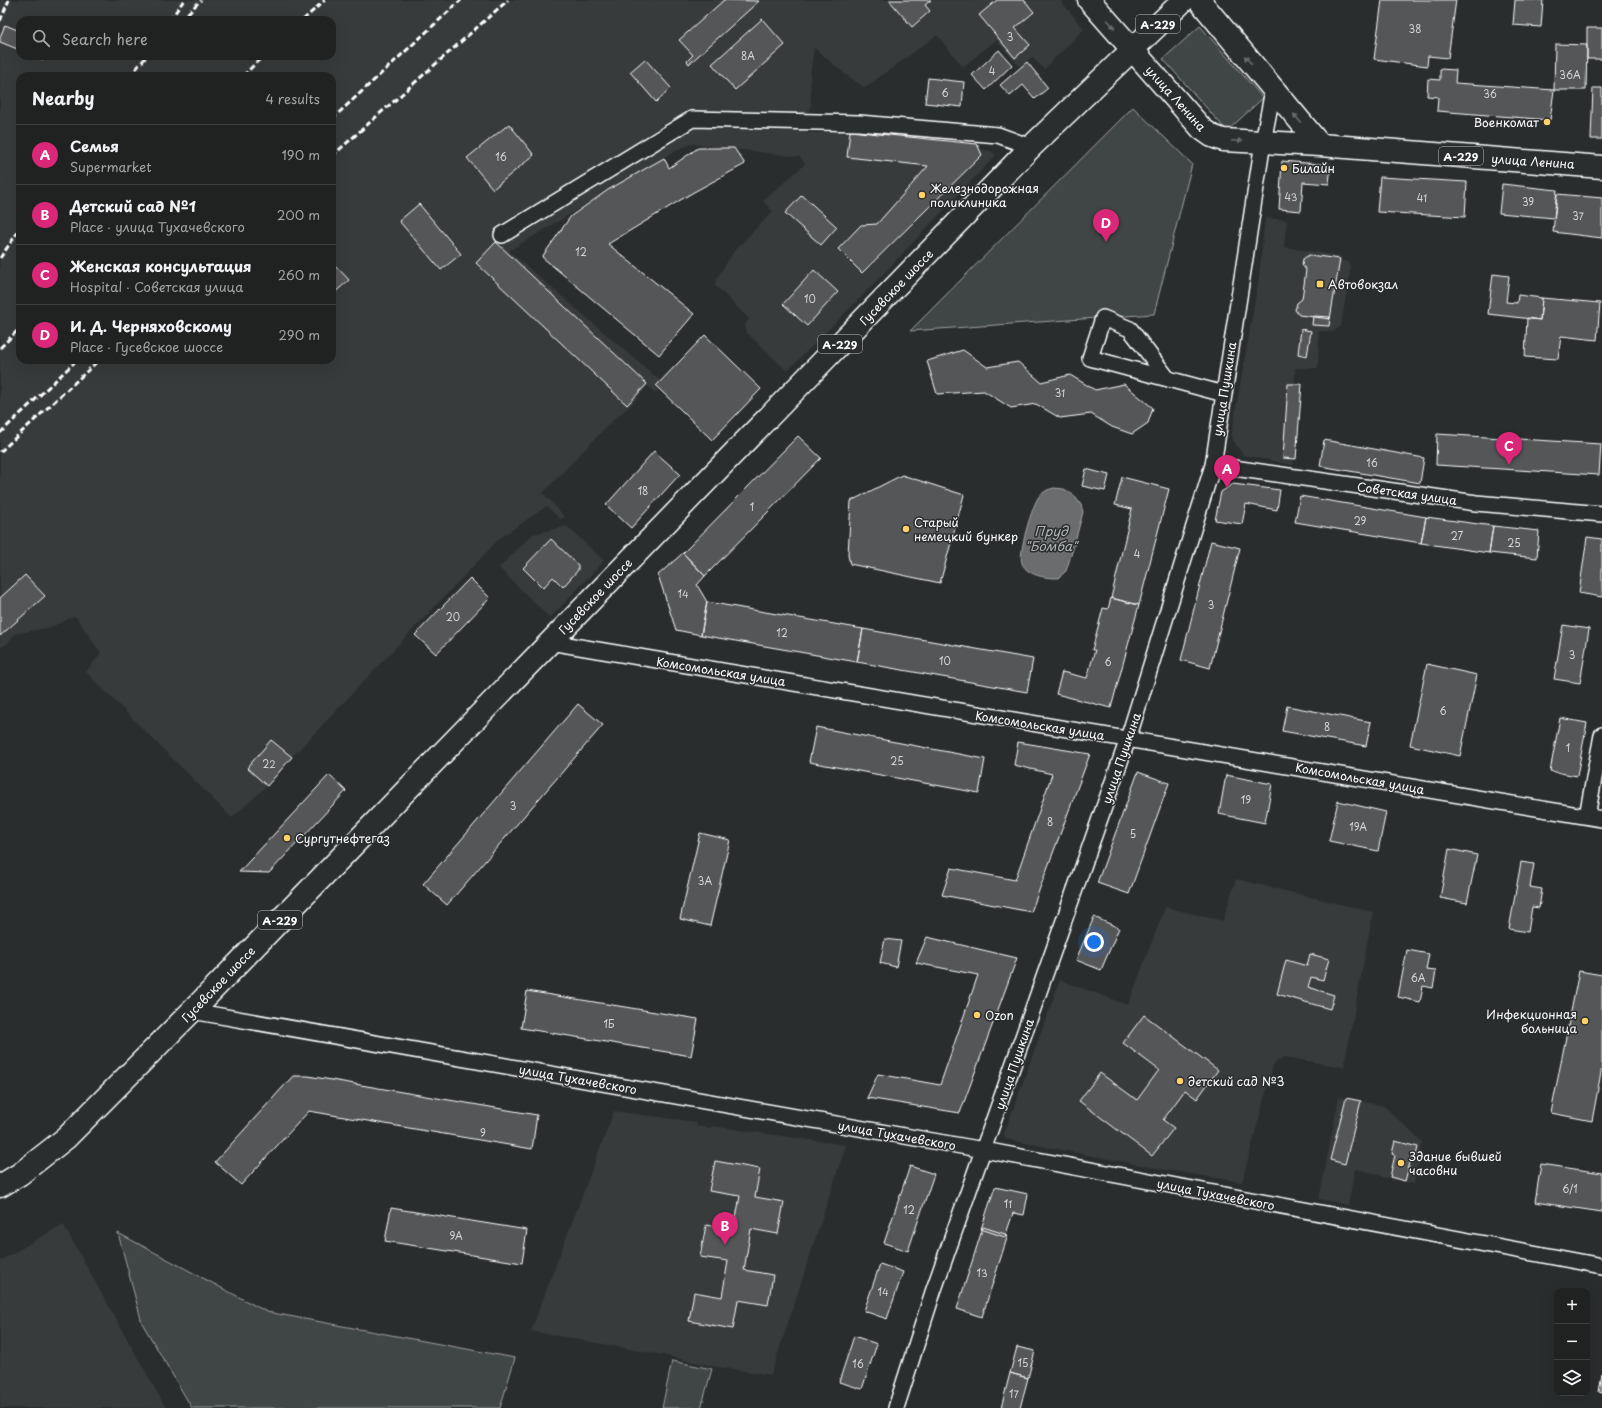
<!DOCTYPE html>
<html lang="en">
<head>
<meta charset="utf-8">
<style>
  body { margin:0; font-family:"Playpen Sans",sans-serif; background:#282a2a; color:#f1f3f6 }
  .controls { position:absolute; right:12px; bottom:12px; display:grid; overflow:hidden; border-radius:8px; box-shadow:0 4px 16px #0002 }
  .controls button { width:36px; height:36px; display:grid; place-items:center; padding:0; border:0; border-bottom:1px solid #3d3f40; background:#202222; color:#f1f3f6; font:20px sans-serif }
  .you { position:absolute; left:1094px; top:942px; width:14px; height:14px; margin:-10px; border:3px solid #fff; border-radius:50%; background:#1a73e8; box-shadow:0 0 0 6px #1a73e833 }
  .badge { display:grid; place-items:center; width:26px; height:26px; border-radius:50%; background:#db2777; color:#fff; font-size:13px; font-weight:700 }
  .pin { position:absolute; translate:-50% -33px; filter:drop-shadow(0 1px 2px #0008) }
  .pin::after { content:''; position:absolute; top:21px; width:14px; height:12px; background:inherit; clip-path:polygon(0 0,100% 0,50% 100%) }
  .list { margin:0; padding:0; list-style:none }
  h2 { display:flex; justify-content:space-between; align-items:center; height:52px; margin:0; padding:0 16px; font-size:17px }
  h2 small { font-size:13px; font-weight:400; color:#a2a4a5 }
  .list li { display:grid; grid-template-columns:26px 1fr auto; gap:12px; align-items:center; box-sizing:border-box; height:60px; padding:0 16px; border-top:1px solid #3d3f40 }
  .list b { display:block; font-size:15px; white-space:nowrap }
  .list p { margin:0; font-size:13px; white-space:nowrap; color:#a2a4a5 }
  .list em { font-size:13px; font-style:normal; color:#a2a4a5 }
  .icon { flex:none; width:22px; height:22px; fill:none; stroke:currentColor; stroke-width:2; stroke-linecap:round; stroke-linejoin:round }
  .map { position:relative; flex:none; width:1602px; height:1408px; overflow:hidden }
  .search { position:absolute; background:#202222; box-shadow:0 4px 16px #0002; left:16px; top:16px; width:320px; height:44px; display:flex; align-items:center; gap:10px; box-sizing:border-box; padding:0 14px; border-radius:12px; color:#a2a4a5; font-size:15px }
  .panel { position:absolute; background:#202222; box-shadow:0 4px 16px #0002; left:16px; top:72px; width:320px; height:292px; border-radius:12px }
  .map>svg:first-child { display:block }
  .built { fill:#373a3b; fill-rule:evenodd }
  .green { fill:#414445; stroke:#a0a2a2 }
  .water { fill:#6a6c6d; stroke:#a6a7a7 }
  .building { fill:#555758; stroke:#fff }
  .lines { fill:none; stroke-linecap:round; stroke-linejoin:round }
  .minor-casing { stroke:#fff; stroke-width:18 }
  .primary-casing { stroke:#fff; stroke-width:25 }
  .trunk-casing { stroke:#fff; stroke-width:25 }
  .minor { stroke:#2a2d2e; stroke-width:15 }
  .primary { stroke:#2a2d2e; stroke-width:22 }
  .trunk { stroke:#2a2d2e; stroke-width:22 }
  .rail { stroke:#fff; stroke-width:3; stroke-dasharray:6 3; stroke-linecap:butt }
  .oneway { fill:#6a6c6d }
  .poi-dot { fill:#ffd166; stroke:#2a2d2e; stroke-width:1.5 }
  .labels { text-anchor:middle; dominant-baseline:central; stroke-width:3; stroke-linejoin:round; paint-order:stroke }
  .number-label { font-size:10px; fill:#d4d5d5 }
  .shield { fill:#2a2d2e; stroke:#bfc0c0; stroke-width:1 }
  .shield-label { font-size:11px; font-weight:bold; fill:#fff }
  .street-label { font-size:12px; fill:#fff; stroke:#2a2d2e }
  .poi-label { font-size:12px; fill:#fff; stroke:#2a2d2e; text-anchor:start }
  .water-label { font-size:13px; font-style:italic; fill:#b4b6b6; stroke:#2a2d2e }
</style>
</head>
<body>
<div class="map">
<svg width="1602" height="1408" viewBox="0 0 1602 1408">
  <rect width="100%" height="100%" fill="#2a2d2e"/>
  <filter id="ink" filterUnits="userSpaceOnUse"><feTurbulence type="fractalNoise" baseFrequency=".025" numOctaves="2"/><feDisplacementMap in="SourceGraphic" scale="8" xChannelSelector="R" yChannelSelector="G"/><feConvolveMatrix kernelMatrix="1 2 1 2 8 2 1 2 1" color-interpolation-filters="sRGB"/></filter>
  <g filter="url(#ink)">
    <!-- built -->
    <path class="built" d="M 0,0 L 1060,0 L 1084,29 L 1044,69 L 1032,57 L 1020,67 L 996,40 L 963,67 L 937,35 L 865,88 L 845,74 L 814,48 L 810,75 L 811,105 L 804,120 L 803,133 L 836,132 L 991,151 L 996,155 L 866,292 L 787,371 L 746,332 L 745,325 L 749,319 L 715,285 L 717,278 L 734,251 L 773,211 L 763,201 L 805,164 L 800,157 L 692,144 L 678,149 L 509,251 L 664,384 L 655,393 L 648,386 L 629,407 L 612,421 L 543,493 L 565,517 L 560,519 L 547,506 L 500,538 L 292,757 L 267,786 L 232,818 L 86,672 L 101,653 L 75,616 L 51,627 L 15,634 L 7,644 L 0,648 ZM 20,20 L 332,20 L 332,56 L 20,56 ZM 20,76 L 332,76 L 332,360 L 20,360 Z
      M 1265,218 L 1287,220 L 1284,247 L 1341,256 L 1340,261 L 1347,261 L 1351,267 L 1341,326 L 1333,332 L 1319,331 L 1318,368 L 1295,368 L 1293,465 L 1243,455 L 1231,437 L 1259,277 Z
      M 567,526 L 604,561 L 550,618 L 499,568 L 533,534 Z
      M 1236,879 L 1373,912 L 1344,1067 L 1284,1057 L 1277,1061 L 1273,1066 L 1242,1182 L 1166,1170 L 1005,1139 L 1004,1134 L 1060,980 L 1128,1005 L 1165,907 L 1223,921 Z
      M 1339,1097 L 1384,1106 L 1422,1142 L 1414,1184 L 1382,1177 L 1379,1174 L 1355,1169 L 1348,1205 L 1319,1199 Z
      M 614,1111 L 696,1122 L 697,1126 L 710,1128 L 712,1126 L 846,1145 L 771,1375 L 712,1366 L 663,1355 L 531,1331 Z
      M 63,1224 L 135,1353 L 166,1408 L 0,1408 L 0,1261 Z"/>
    <!-- green -->
    <path class="green" d="M 1200,26 L 1263,98 L 1227,131 L 1163,59 Z
      M 1133,107 L 1192,164 L 1154,314 L 910,331 Z
      M 118,1233 L 267,1312 L 515,1358 L 500,1408 L 192,1408 L 142,1323 Z
      M 672,1361 L 712,1369 L 701,1408 L 662,1408 Z"/>
    <!-- water -->
    <path class="water" d="M 1054,488 L 1064,489 L 1074,495 L 1081,505 L 1083,512 L 1073,549 L 1066,571 L 1058,578 C 1046,578 1027,576 1022,563 C 1018,553 1032,507 1038,498 C 1041,493 1048,489 1054,488 Z"/>
    <!-- building -->
    <path class="building" d="M 724,0 L 759,1 L 689,64 L 687,61 L 693,55 L 679,40 Z
      M 889,0 L 931,0 L 925,5 L 930,11 L 912,27 Z
      M 997,0 L 1024,0 L 1034,12 L 1015,28 L 1030,45 L 1015,58 L 979,15 Z
      M 1382,0 L 1456,0 L 1448,58 L 1428,56 L 1427,66 L 1374,59 Z
      M 1515,0 L 1543,0 L 1541,27 L 1513,25 Z
      M 762,19 L 785,45 L 735,90 L 712,64 Z
      M 5,25 L 20,31 L 20,50 L 0,42 L 0,37 Z
      M 1587,28 L 1602,28 L 1602,59 L 1587,59 Z
      M 1555,44 L 1587,45 L 1586,90 L 1554,90 Z
      M 999,50 L 1012,65 L 986,90 L 972,75 Z
      M 34,56 L 46,56 L 44,60 Z
      M 645,59 L 671,88 L 656,102 L 630,72 Z
      M 1027,62 L 1048,88 L 1035,99 L 1023,85 L 1010,96 L 1000,85 Z
      M 1440,69 L 1456,70 L 1455,83 L 1554,90 L 1550,120 L 1437,111 L 1438,97 L 1427,96 L 1428,79 L 1440,80 Z
      M 928,78 L 964,82 L 962,107 L 925,103 Z
      M 1593,88 L 1602,88 L 1602,139 L 1591,139 Z
      M 509,124 L 534,155 L 493,189 L 467,158 Z
      M 850,131 L 977,144 L 982,155 L 862,273 L 838,249 L 861,225 L 877,224 L 928,166 L 847,157 Z
      M 698,148 L 734,148 L 745,164 L 692,193 L 608,244 L 694,314 L 659,355 L 542,257 L 571,216 L 608,190 L 664,158 L 669,168 Z
      M 1282,161 L 1331,165 L 1329,184 L 1303,182 L 1301,211 L 1279,209 Z
      M 1380,177 L 1467,182 L 1465,217 L 1377,212 Z
      M 1502,184 L 1557,190 L 1554,218 L 1499,213 Z
      M 1557,194 L 1602,198 L 1602,238 L 1553,232 Z
      M 802,195 L 837,227 L 821,245 L 785,213 Z
      M 419,204 L 461,254 L 441,270 L 399,221 Z
      M 496,242 L 647,384 L 627,405 L 476,263 Z
      M 1309,255 L 1340,259 L 1330,319 L 1299,315 L 1295,310 L 1297,303 L 1302,299 L 1306,270 L 1302,265 L 1303,259 Z
      M 335,265 L 349,280 L 332,295 L 332,268 Z
      M 814,270 L 838,292 L 807,326 L 783,304 Z
      M 1493,274 L 1509,276 L 1506,302 L 1517,303 L 1518,295 L 1542,298 L 1540,320 L 1488,314 Z
      M 1542,298 L 1600,303 L 1597,340 L 1561,336 L 1558,359 L 1525,357 L 1527,318 L 1540,320 Z
      M 1313,316 L 1330,317 L 1329,326 L 1312,325 Z
      M 1301,329 L 1311,331 L 1307,356 L 1298,354 Z
      M 705,335 L 761,389 L 712,440 L 656,386 Z
      M 963,350 L 987,367 L 1018,362 L 1041,382 L 1070,375 L 1095,390 L 1124,384 L 1153,408 L 1148,423 L 1132,434 L 1112,427 L 1091,414 L 1060,418 L 1036,404 L 1011,408 L 984,391 L 937,394 L 927,361 Z
      M 1288,384 L 1302,384 L 1296,459 L 1283,458 Z
      M 1437,434 L 1601,444 L 1599,475 L 1436,465 Z
      M 798,436 L 821,458 L 705,576 L 683,553 Z
      M 1324,440 L 1424,458 L 1420,483 L 1320,466 Z
      M 654,451 L 680,474 L 631,528 L 606,505 Z
      M 1086,469 L 1109,475 L 1105,491 L 1082,486 Z
      M 902,475 L 964,495 L 940,583 L 850,564 L 848,555 L 851,501 Z
      M 1122,477 L 1169,489 L 1139,605 L 1111,598 L 1132,509 L 1115,505 Z
      M 1233,484 L 1280,490 L 1277,510 L 1246,504 L 1242,524 L 1215,520 L 1221,492 Z
      M 1300,496 L 1426,517 L 1421,543 L 1295,522 Z
      M 1426,517 L 1493,526 L 1489,553 L 1421,543 Z
      M 1493,526 L 1539,531 L 1537,558 L 1489,553 Z
      M 1587,537 L 1602,539 L 1602,597 L 1579,593 Z
      M 551,539 L 578,565 L 578,570 L 563,587 L 553,577 L 543,588 L 523,568 Z
      M 1211,541 L 1240,548 L 1210,668 L 1181,660 Z
      M 683,553 L 705,576 L 697,585 L 707,602 L 701,635 L 676,630 L 658,575 Z
      M 25,575 L 45,596 L 0,636 L 0,598 Z
      M 470,578 L 490,598 L 436,654 L 415,635 Z
      M 1111,598 L 1139,605 L 1111,708 L 1056,694 L 1062,672 L 1087,678 L 1095,650 L 1092,650 L 1103,608 L 1108,609 Z
      M 707,602 L 863,629 L 857,662 L 701,635 Z
      M 1563,625 L 1589,629 L 1580,683 L 1554,679 Z
      M 863,629 L 1033,659 L 1027,692 L 857,662 Z
      M 1427,664 L 1477,675 L 1460,756 L 1410,745 Z
      M 578,704 L 603,725 L 447,905 L 423,884 Z
      M 1287,706 L 1371,722 L 1366,746 L 1282,731 Z
      M 1560,718 L 1587,723 L 1577,776 L 1550,771 Z
      M 816,727 L 985,759 L 979,793 L 809,762 Z
      M 271,740 L 292,757 L 267,786 L 247,768 Z
      M 1018,742 L 1090,754 L 1031,912 L 942,895 L 951,868 L 1015,880 L 1052,774 L 1014,765 Z
      M 1138,772 L 1169,783 L 1129,894 L 1097,883 Z
      M 329,775 L 346,791 L 269,873 L 239,872 Z
      M 1226,775 L 1272,784 L 1265,823 L 1219,814 Z
      M 1338,801 L 1386,812 L 1378,851 L 1329,841 Z
      M 700,833 L 730,840 L 710,926 L 680,919 Z
      M 1449,849 L 1477,855 L 1467,903 L 1440,898 Z
      M 1521,862 L 1534,864 L 1530,887 L 1542,889 L 1539,908 L 1532,907 L 1528,932 L 1509,929 Z
      M 1094,917 L 1119,928 L 1101,970 L 1076,960 Z
      M 927,937 L 1017,958 L 960,1113 L 867,1098 L 878,1074 L 940,1085 L 978,975 L 916,963 Z
      M 885,939 L 901,941 L 896,967 L 880,963 Z
      M 1407,950 L 1429,954 L 1426,970 L 1436,971 L 1433,988 L 1423,986 L 1420,1002 L 1398,997 Z
      M 1310,954 L 1329,959 L 1323,980 L 1311,977 L 1308,987 L 1334,995 L 1330,1009 L 1277,994 L 1286,960 L 1307,966 Z
      M 1579,971 L 1602,975 L 1602,1067 L 1592,1121 L 1551,1113 Z
      M 527,991 L 698,1019 L 691,1056 L 521,1028 Z
      M 1144,1015 L 1218,1070 L 1197,1099 L 1185,1090 L 1163,1120 L 1174,1128 L 1152,1156 L 1079,1101 L 1100,1073 L 1137,1100 L 1159,1070 L 1123,1043 Z
      M 293,1076 L 308,1076 L 537,1115 L 532,1149 L 309,1111 L 241,1185 L 215,1162 Z
      M 1346,1098 L 1361,1101 L 1345,1164 L 1330,1160 Z
      M 1395,1141 L 1418,1147 L 1415,1160 L 1411,1159 L 1405,1181 L 1390,1177 L 1395,1155 L 1392,1154 Z
      M 715,1161 L 760,1169 L 755,1197 L 784,1202 L 778,1234 L 751,1229 L 744,1270 L 773,1275 L 768,1305 L 738,1300 L 733,1329 L 689,1321 L 694,1292 L 722,1297 L 728,1261 L 700,1257 L 706,1225 L 734,1229 L 740,1196 L 709,1191 Z
      M 1541,1164 L 1602,1173 L 1602,1212 L 1535,1202 Z
      M 910,1166 L 934,1174 L 908,1251 L 884,1243 Z
      M 995,1187 L 1028,1194 L 1024,1215 L 1013,1213 L 1005,1237 L 981,1229 Z
      M 391,1208 L 527,1230 L 522,1263 L 385,1241 Z
      M 983,1227 L 1008,1235 L 982,1317 L 957,1309 Z
      M 880,1264 L 903,1272 L 887,1319 L 864,1311 Z
      M 854,1336 L 877,1344 L 862,1389 L 839,1382 Z
      M 1017,1347 L 1035,1351 L 1028,1378 L 1010,1373 Z
      M 1010,1373 L 1028,1378 L 1020,1408 L 1001,1408 Z
      M 1602,1373 L 1602,1393 L 1599,1392 Z"/>
    <g class="lines">
      <defs>
        <path id="minor" d="M 502,235 L 692,119 L 859,123 L 998,135 L 1031,147
          M 1168,379 L 1130,329 L 1103,318 L 1090,358 L 1224,394
          M 1213,465 L 1476,503 L 1602,514
          M 550,642 L 1602,819
          M 1587,816 L 1602,735
          M 192,1011 L 984,1150 L 1602,1266
          M 896,1408 L 933,1292 L 1128,739 L 1213,465 L 1263,142 L 1273,90"/>
        <path id="primary" d="M 1089,0 L 1202,129 L 1212,136 L 1223,140 L 1320,145 L 1602,167
          M 1199,0 L 1320,145"/>
        <path id="trunk" d="M 0,1186 L 20,1174 L 66,1138 L 192,1011 L 1031,147 L 1184,0"/>
      </defs>
      <!-- minor casing -->
      <use href="#minor" class="minor-casing"/>
      <!-- primary casing -->
      <use href="#primary" class="primary-casing"/>
      <!-- trunk casing -->
      <use href="#trunk" class="trunk-casing"/>
      <!-- minor -->
      <use href="#minor" class="minor"/>
      <!-- primary -->
      <use href="#primary" class="primary"/>
      <!-- trunk -->
      <use href="#trunk" class="trunk"/>
      <!-- rail -->
      <path class="rail" d="M 170,20 L 184,0
        M 181,20 L 201,0
        M 303,20 L 325,0
        M 0,21 L 9,0
        M 130,76 L 147,56
        M 243,76 L 263,56
        M 332,119 L 461,0
        M 332,156 L 508,0
        M 0,258 L 20,229
        M 0,348 L 20,328
        M 0,433 L 77,360
        M 0,452 L 99,360"/>
    </g>
    <!-- one-way arrows -->
    <defs><path id="oneway-solid" d="M-6-.8H1V-3.2L6.5 0L1 3.2V.8H-6Z"/></defs>
    <g class="oneway">
      <use href="#oneway-solid" transform="translate(1111 24) rotate(49)"/>
      <use href="#oneway-solid" transform="translate(1248 60) rotate(-130)"/>
      <use href="#oneway-solid" transform="translate(1297 118) rotate(-130)"/>
      <use href="#oneway-solid" transform="translate(1237 141) rotate(3)"/>
    </g>
  </g>
  <!-- markers -->
  <g class="poi-dot">
    <circle cx="1547" cy="122" r="4"/>
    <circle cx="1284" cy="168" r="4"/>
    <circle cx="922" cy="195" r="4"/>
    <rect x="1316" y="280" width="8" height="8" rx="2"/>
    <circle cx="906" cy="529" r="4"/>
    <circle cx="287" cy="838" r="4"/>
    <circle cx="977" cy="1015" r="4"/>
    <circle cx="1585" cy="1021" r="4"/>
    <circle cx="1180" cy="1081" r="4"/>
    <circle cx="1401" cy="1163" r="4"/>
  </g>
  <g class="labels">
    <!-- number labels -->
    <g class="number-label">
      <text x="1415" y="28">38</text>
      <text x="1010" y="36">3</text>
      <text x="748" y="55">8А</text>
      <text x="992" y="70">4</text>
      <text x="1570" y="74">36А</text>
      <text x="945" y="92">6</text>
      <text x="1490" y="93">36</text>
      <text x="501" y="156">16</text>
      <text x="1291" y="196">43</text>
      <text x="1422" y="197">41</text>
      <text x="1528" y="201">39</text>
      <text x="1578" y="215">37</text>
      <text x="581" y="251">12</text>
      <text x="810" y="298">10</text>
      <text x="1060" y="392">31</text>
      <text x="1372" y="462">16</text>
      <text x="643" y="490">18</text>
      <text x="752" y="506">1</text>
      <text x="1360" y="520">29</text>
      <text x="1457" y="535">27</text>
      <text x="1514" y="542">25</text>
      <text x="1137" y="553">4</text>
      <text x="683" y="593">14</text>
      <text x="1211" y="604">3</text>
      <text x="453" y="616">20</text>
      <text x="782" y="632">12</text>
      <text x="1572" y="654">3</text>
      <text x="945" y="660">10</text>
      <text x="1108" y="661">6</text>
      <text x="1443" y="710">6</text>
      <text x="1327" y="726">8</text>
      <text x="1568" y="747">1</text>
      <text x="897" y="760">25</text>
      <text x="269" y="763">22</text>
      <text x="1246" y="799">19</text>
      <text x="513" y="805">3</text>
      <text x="1050" y="821">8</text>
      <text x="1358" y="826">19А</text>
      <text x="1133" y="833">5</text>
      <text x="705" y="880">3А</text>
      <text x="1418" y="977">6А</text>
      <text x="609" y="1023">1Б</text>
      <text x="483" y="1132">9</text>
      <text x="1570" y="1188">6/1</text>
      <text x="1008" y="1203">11</text>
      <text x="909" y="1209">12</text>
      <text x="456" y="1235">9А</text>
      <text x="982" y="1272">13</text>
      <text x="883" y="1291">14</text>
      <text x="1023" y="1362">15</text>
      <text x="858" y="1363">16</text>
      <text x="1014" y="1393">17</text>
    </g>
    <!-- shield labels -->
    <g class="shield">
      <rect x="1136" y="15" width="44" height="18" rx="3"/>
      <rect x="1439" y="147" width="44" height="18" rx="3"/>
      <rect x="818" y="335" width="44" height="18" rx="3"/>
      <rect x="258" y="911" width="44" height="18" rx="3"/>
    </g>
    <g class="shield-label">
      <text x="1158" y="24">А-229</text>
      <text x="1461" y="156">А-229</text>
      <text x="840" y="344">А-229</text>
      <text x="280" y="920">А-229</text>
    </g>
    <!-- street labels -->
    <g class="street-label">
      <text transform="translate(1176 98) rotate(48)">улица Ленина</text>
      <text transform="translate(1533 161) rotate(4)">улица Ленина</text>
      <text transform="translate(896 287) rotate(-46)">Гусевское шоссе</text>
      <text transform="translate(1224 389) rotate(-81)">улица Пушкина</text>
      <text transform="translate(1407 493) rotate(8)">Советская улица</text>
      <text transform="translate(595 596) rotate(-46)">Гусевское шоссе</text>
      <text transform="translate(721 671) rotate(9)">Комсомольская улица</text>
      <text transform="translate(1040 725) rotate(9)">Комсомольская улица</text>
      <text transform="translate(1121 758) rotate(-71)">улица Пушкина</text>
      <text transform="translate(1360 778) rotate(10)">Комсомольская улица</text>
      <text transform="translate(218 984) rotate(-46)">Гусевское шоссе</text>
      <text transform="translate(1014 1064) rotate(-71)">улица Пушкина</text>
      <text transform="translate(578 1079) rotate(10)">улица Тухачевского</text>
      <text transform="translate(897 1135) rotate(10)">улица Тухачевского</text>
      <text transform="translate(1216 1194) rotate(11)">улица Тухачевского</text>
    </g>
    <!-- poi labels -->
    <g class="poi-label">
      <text x="1539" y="122" text-anchor="end">Военкомат</text>
      <text x="1292" y="168">Билайн</text>
      <text x="930" y="188">Железнодорожная<tspan x="930" dy="14">поликлиника</tspan></text>
      <text x="1328" y="284">Автовокзал</text>
      <text x="914" y="522">Старый<tspan x="914" dy="14">немецкий бункер</tspan></text>
      <text x="295" y="838">Сургутнефтегаз</text>
      <text x="1577" y="1014" text-anchor="end">Инфекционная<tspan x="1577" dy="14">больница</tspan></text>
      <text x="985" y="1015">Ozon</text>
      <text x="1188" y="1081">детский сад №3</text>
      <text x="1409" y="1156">Здание бывшей<tspan x="1409" dy="14">часовни</tspan></text>
    </g>
    <!-- water labels -->
    <g class="water-label">
      <text x="1051" y="530">Пруд<tspan x="1051" dy="15">"Бомба"</tspan></text>
    </g>
  </g>
</svg>
<div class="controls">
<button>+</button>
<button>−</button>
<button><svg class="icon" aria-label="layers" viewBox="0 0 24 24"><path d="M12 4l9 5-9 5-9-5zM3 14l9 5 9-5"/></svg></button>
</div>
<div class="you"></div>
<div class="pin badge" style="left:1227px;top:488px">A</div>
<div class="pin badge" style="left:725px;top:1245px">B</div>
<div class="pin badge" style="left:1509px;top:465px">C</div>
<div class="pin badge" style="left:1106px;top:242px">D</div>
<div class="search"><svg class="icon" aria-label="search" viewBox="0 0 24 24"><circle cx="10" cy="10" r="6"/><path d="M15 15l6 6"/></svg>Search here</div>
<section class="panel">
<h2>Nearby<small>4 results</small></h2>
<ul class="list">
<li><span class="badge">A</span><div><b>Семья</b><p>Supermarket</p></div><em>190 m</em></li>
<li><span class="badge">B</span><div><b>Детский сад №1</b><p>Place · улица Тухачевского</p></div><em>200 m</em></li>
<li><span class="badge">C</span><div><b>Женская консультация</b><p>Hospital · Советская улица</p></div><em>260 m</em></li>
<li><span class="badge">D</span><div><b>И. Д. Черняховскому</b><p>Place · Гусевское шоссе</p></div><em>290 m</em></li>
</ul>
</section>
</div>
</body>
</html>
